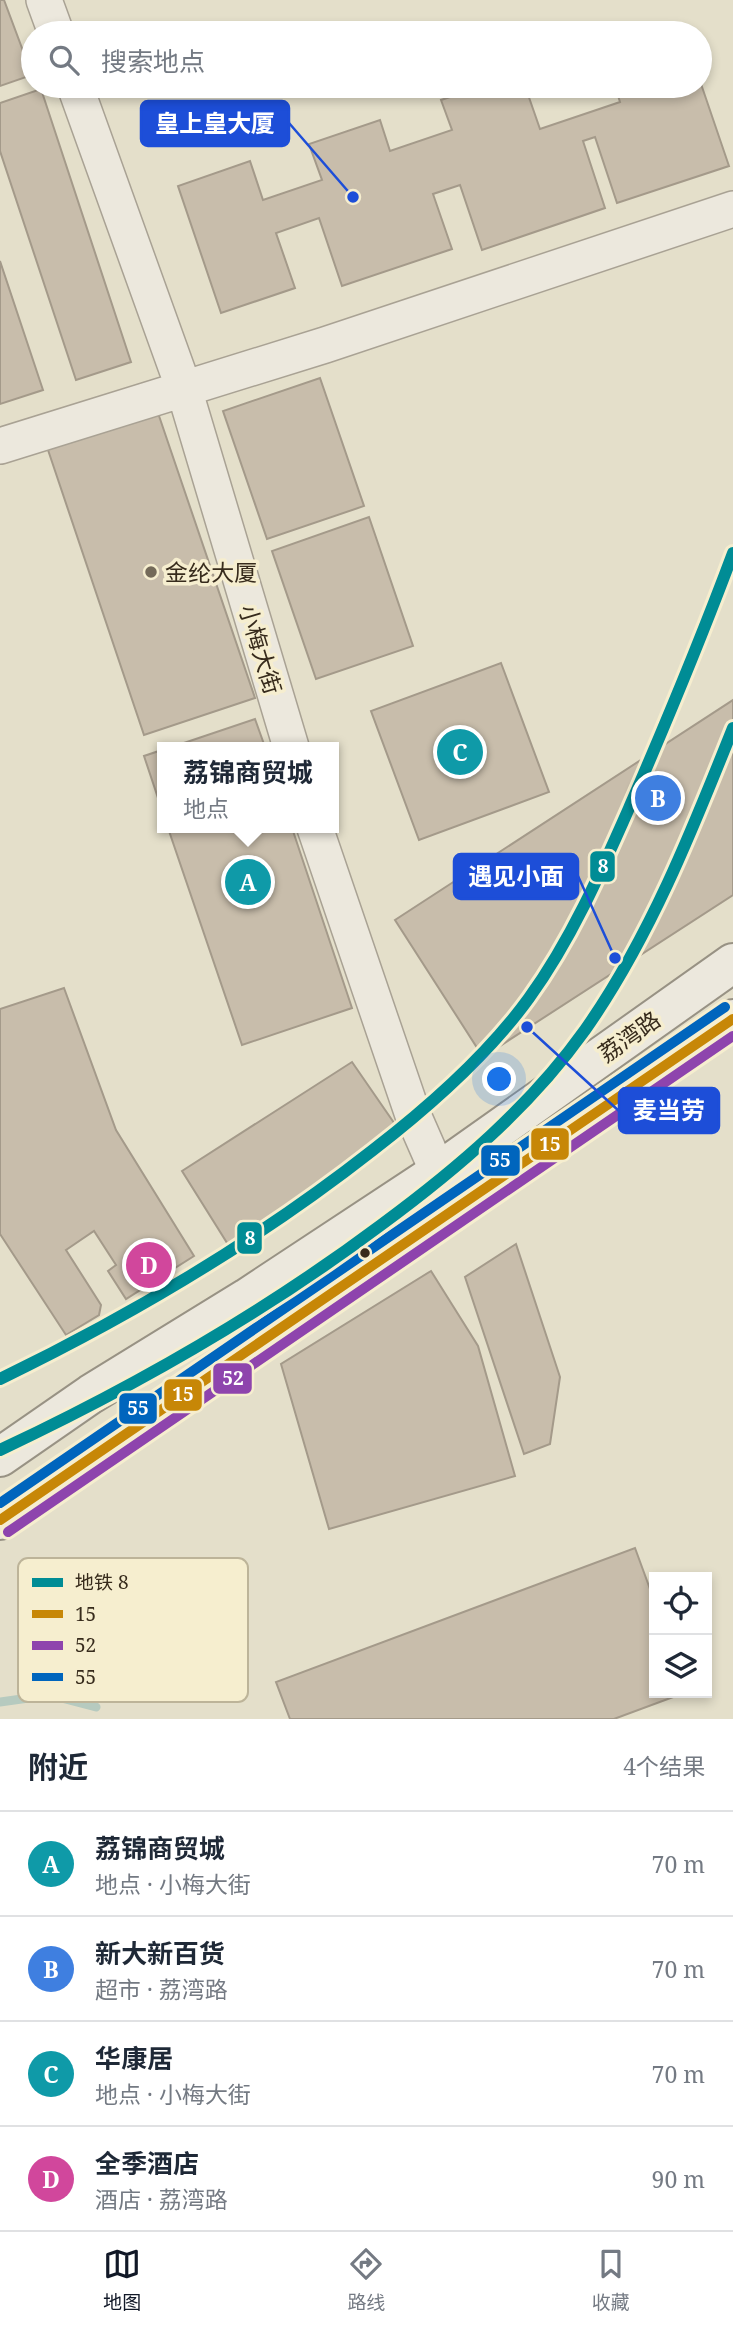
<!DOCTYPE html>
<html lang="zh">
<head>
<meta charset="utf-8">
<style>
  body { margin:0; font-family:"Noto Serif","Noto Sans SC",serif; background:#f2f2f3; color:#1f2937 }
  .controls { position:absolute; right:21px; bottom:21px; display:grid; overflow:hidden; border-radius:0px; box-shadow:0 4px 10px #0003 }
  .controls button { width:63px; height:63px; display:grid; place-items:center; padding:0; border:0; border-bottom:2px solid #e0e1e3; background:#fff; color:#1f2937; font:35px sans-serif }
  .you { position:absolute; left:500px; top:1080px; width:24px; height:24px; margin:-18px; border:5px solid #fff; border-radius:50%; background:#1a73e8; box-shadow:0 0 0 10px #1a73e833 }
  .badge { display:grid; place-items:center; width:46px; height:46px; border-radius:50%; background:#111827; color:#fff; font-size:23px; font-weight:700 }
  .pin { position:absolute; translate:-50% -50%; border:4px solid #fff; box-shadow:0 2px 7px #0006 }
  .popup { position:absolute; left:157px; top:742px; width:182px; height:91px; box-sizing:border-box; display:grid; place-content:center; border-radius:0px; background:#fff; filter:drop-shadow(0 2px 5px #0005); font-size:23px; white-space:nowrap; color:#747a83 }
  .popup b { font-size:26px; color:#1f2937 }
  .popup::after { content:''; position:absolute; left:50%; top:100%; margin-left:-14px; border:14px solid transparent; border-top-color:#fff }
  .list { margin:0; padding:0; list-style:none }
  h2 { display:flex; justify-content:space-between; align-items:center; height:91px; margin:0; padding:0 28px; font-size:30px }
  h2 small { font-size:23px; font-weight:400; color:#747a83 }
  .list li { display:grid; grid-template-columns:46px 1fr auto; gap:21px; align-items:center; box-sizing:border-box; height:105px; padding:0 28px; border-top:2px solid #e0e1e3 }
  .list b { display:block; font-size:26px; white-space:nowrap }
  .list p { margin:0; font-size:23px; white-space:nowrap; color:#747a83 }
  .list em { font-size:23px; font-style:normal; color:#747a83 }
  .icon { flex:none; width:38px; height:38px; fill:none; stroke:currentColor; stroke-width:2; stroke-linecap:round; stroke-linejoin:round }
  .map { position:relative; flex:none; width:733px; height:1719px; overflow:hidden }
  .search { position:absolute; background:#fff; box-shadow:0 4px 10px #0003; left:21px; right:21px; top:21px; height:77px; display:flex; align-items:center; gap:18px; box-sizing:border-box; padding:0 24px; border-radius:38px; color:#747a83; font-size:26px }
  .sheet { height:511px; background:#fff }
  nav { display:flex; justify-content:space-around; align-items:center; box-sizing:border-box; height:98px; border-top:2px solid #e0e1e3; background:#fff; font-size:19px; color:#747a83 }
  nav a { display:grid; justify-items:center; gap:4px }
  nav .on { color:#111827 }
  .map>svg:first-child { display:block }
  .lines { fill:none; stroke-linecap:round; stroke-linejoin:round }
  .stream { stroke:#b6cabf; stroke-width:9 }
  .building { fill:#c8bdab; stroke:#a49a8a; stroke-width:2 }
  .minor-casing { stroke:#a9a294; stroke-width:38 }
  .secondary-casing { stroke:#989284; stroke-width:42 }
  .minor { stroke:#ece8dd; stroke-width:35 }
  .secondary { stroke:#ece8dd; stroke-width:38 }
  .bus-1-casing { stroke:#f6eecf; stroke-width:16 }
  .bus-2-casing { stroke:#f6eecf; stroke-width:16 }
  .bus-3-casing { stroke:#f6eecf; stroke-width:16 }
  .bus-1 { stroke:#c78707; stroke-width:10 }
  .bus-2 { stroke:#8e44ad; stroke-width:10 }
  .bus-3 { stroke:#0065bd; stroke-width:10 }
  .metro-1-casing { stroke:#f6eecf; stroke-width:18 }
  .metro-1 { stroke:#008c95; stroke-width:12 }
  .poi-dot { fill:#746a59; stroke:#f6eecf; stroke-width:2.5 }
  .bus-dot { fill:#372b1c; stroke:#f6eecf; stroke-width:2.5 }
  .labels { text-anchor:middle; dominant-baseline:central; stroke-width:7; stroke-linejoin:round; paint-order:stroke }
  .poi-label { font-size:23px; fill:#372b1c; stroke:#f6eecf; text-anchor:start }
  .street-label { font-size:23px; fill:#372b1c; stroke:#f6eecf }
  .key { fill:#f6eecf; stroke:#bdb499; stroke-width:2 }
  .key-label { font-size:19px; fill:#372b1c }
  .leader { fill:none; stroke:#1d4ed8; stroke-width:2.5 }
  .callout-dot { fill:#1d4ed8; stroke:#f6eecf; stroke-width:2.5 }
  .callout { fill:#1d4ed8; stroke:#1d4ed8; stroke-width:2.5 }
  .callout-label { font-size:24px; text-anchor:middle; font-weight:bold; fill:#fff }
  .line-badge { stroke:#f6eecf; stroke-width:2.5 }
  .badge-label { font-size:19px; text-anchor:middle; font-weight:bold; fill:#fff }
</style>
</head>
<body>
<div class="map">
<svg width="733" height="1719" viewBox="0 0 733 1719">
  <rect width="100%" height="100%" fill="#e4dfca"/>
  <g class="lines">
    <!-- stream -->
    <path class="stream" d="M 0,1702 L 50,1695 L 96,1707"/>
  </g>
  <!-- building -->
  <path class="building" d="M 0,0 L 4,0 L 32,75 L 0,86 Z
    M 700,81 L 729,166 L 617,203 L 595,137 L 583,141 L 605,208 L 482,250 L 460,185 L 433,194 L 452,249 L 342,286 L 319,218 L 276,233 L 295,288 L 221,313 L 178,186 L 250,161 L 263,200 L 322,180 L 309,144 L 380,120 L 390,151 L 452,130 L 441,100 L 484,86 L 525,86 L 540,129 L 620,102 L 615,86 L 700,86 Z
    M 41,89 L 131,362 L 76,380 L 0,151 L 0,103 Z
    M 0,261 L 43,390 L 0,404 Z
    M 320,378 L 364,506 L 267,539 L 223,411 Z
    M 157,410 L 255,698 L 144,735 L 47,447 Z
    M 369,517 L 413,646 L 316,679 L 272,551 Z
    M 501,663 L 549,792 L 419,840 L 371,711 Z
    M 733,700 L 733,895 L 483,1057 L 395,920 Z
    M 255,719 L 265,747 L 172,747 Z
    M 162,750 L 162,810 L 144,756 Z
    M 168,828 L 292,828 L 352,1008 L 242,1045 Z
    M 64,988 L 116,1130 L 194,1256 L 126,1299 L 108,1271 L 116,1265 L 94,1231 L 66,1250 L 101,1305 L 99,1315 L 66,1335 L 0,1234 L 0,1009 Z
    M 352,1062 L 401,1133 L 229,1246 L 182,1171 Z
    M 516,1244 L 560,1377 L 550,1444 L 524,1454 L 465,1277 Z
    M 431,1271 L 478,1346 L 515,1476 L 329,1529 L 281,1364 Z
    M 635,1548 L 654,1600 L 654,1693 L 684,1693 L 614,1719 L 290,1719 L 276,1682 Z"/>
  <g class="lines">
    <defs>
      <path id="minor" d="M 44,0 L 56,33
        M 75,86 L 184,389 L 291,747
        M 0,446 L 325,345 L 733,209
        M 315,828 L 413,1115 L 438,1172"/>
      <path id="secondary" d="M 0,1457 L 91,1394 L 247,1298 L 438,1172 L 733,963
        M 0,1520 L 733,1019"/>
    </defs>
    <!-- minor casing -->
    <use href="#minor" class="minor-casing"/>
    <!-- secondary casing -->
    <use href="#secondary" class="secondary-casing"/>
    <!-- minor -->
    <use href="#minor" class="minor"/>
    <!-- secondary -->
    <use href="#secondary" class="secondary"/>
    <defs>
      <path id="bus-1" d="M 0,1520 L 733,1019"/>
      <path id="bus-2" d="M 8,1532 L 733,1036"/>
      <path id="bus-3" d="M 0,1503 L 725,1007"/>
    </defs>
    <!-- bus-1 casing -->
    <use href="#bus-1" class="bus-1-casing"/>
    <!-- bus-2 casing -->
    <use href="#bus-2" class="bus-2-casing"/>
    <!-- bus-3 casing -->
    <use href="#bus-3" class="bus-3-casing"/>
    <!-- bus-1 -->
    <use href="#bus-1" class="bus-1"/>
    <!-- bus-2 -->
    <use href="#bus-2" class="bus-2"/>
    <!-- bus-3 -->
    <use href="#bus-3" class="bus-3"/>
    <defs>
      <path id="metro-1" d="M 0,1379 C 132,1315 257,1241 373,1150 C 430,1106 487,1056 529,998 C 573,937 603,867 633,799 C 668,718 702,636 733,553
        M 0,1450 C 134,1387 262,1314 381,1225 C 457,1169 530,1107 585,1030 C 649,939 692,831 733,728"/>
    </defs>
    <!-- metro-1 casing -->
    <use href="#metro-1" class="metro-1-casing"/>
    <!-- metro-1 -->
    <use href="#metro-1" class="metro-1"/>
  </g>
  <!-- markers -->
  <circle class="poi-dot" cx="151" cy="572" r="7"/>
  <circle class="bus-dot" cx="365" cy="1253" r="6"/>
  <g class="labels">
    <!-- poi labels -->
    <g class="poi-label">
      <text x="165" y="572">金纶大厦</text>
    </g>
    <!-- street labels -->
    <g class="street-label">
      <text transform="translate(261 649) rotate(73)">小梅大街</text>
      <text transform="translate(629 1036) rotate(-35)">荔湾路</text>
    </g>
  </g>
  <!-- legend -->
  <rect x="18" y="1558" width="230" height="144" rx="10" class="key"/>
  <rect x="32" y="1578" width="31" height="9" fill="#008c95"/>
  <rect x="32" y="1610" width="31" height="8" fill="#c78707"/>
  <rect x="32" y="1641" width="31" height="9" fill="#8e44ad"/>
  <rect x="32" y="1673" width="31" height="8" fill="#0065bd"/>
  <g class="key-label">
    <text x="75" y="1589">地铁 8</text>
    <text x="75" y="1621">15</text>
    <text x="75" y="1652">52</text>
    <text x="75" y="1684">55</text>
  </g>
  <!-- callouts -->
  <path class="leader" d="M353 197L289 123M615 958L578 876M527 1027L619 1111"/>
  <g class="callout-dot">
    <circle cx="353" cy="197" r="7"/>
    <circle cx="615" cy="958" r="7"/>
    <circle cx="527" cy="1027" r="7"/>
  </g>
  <g class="callout">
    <rect x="141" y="101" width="148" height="45" rx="7"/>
    <rect x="454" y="854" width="124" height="45" rx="7"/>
    <rect x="619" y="1088" width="100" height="45" rx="7"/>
  </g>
  <g class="callout-label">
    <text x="215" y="132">皇上皇大厦</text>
    <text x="516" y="885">遇见小面</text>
    <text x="669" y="1119">麦当劳</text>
  </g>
  <g class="line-badge">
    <rect x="589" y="850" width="27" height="33" rx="7" fill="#008c95"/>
    <rect x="530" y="1127" width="40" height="34" rx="7" fill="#c78707"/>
    <rect x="480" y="1144" width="41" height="33" rx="7" fill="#0065bd"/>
    <rect x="236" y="1221" width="27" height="34" rx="7" fill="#008c95"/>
    <rect x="212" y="1362" width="41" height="33" rx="7" fill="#8e44ad"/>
    <rect x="163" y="1378" width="40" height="34" rx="7" fill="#c78707"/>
    <rect x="118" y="1392" width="40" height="33" rx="7" fill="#0065bd"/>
  </g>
  <g class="badge-label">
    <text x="603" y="873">8</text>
    <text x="550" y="1151">15</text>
    <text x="500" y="1167">55</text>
    <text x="250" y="1245">8</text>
    <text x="233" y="1385">52</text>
    <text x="183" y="1401">15</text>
    <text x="138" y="1415">55</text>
  </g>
</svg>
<div class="controls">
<button><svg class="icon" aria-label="locate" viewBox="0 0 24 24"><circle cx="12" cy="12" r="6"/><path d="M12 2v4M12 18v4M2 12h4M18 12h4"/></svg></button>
<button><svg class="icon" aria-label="layers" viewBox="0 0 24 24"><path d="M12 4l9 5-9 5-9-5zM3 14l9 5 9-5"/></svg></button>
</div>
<div class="you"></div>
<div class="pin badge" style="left:248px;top:882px;background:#0f9aa8">A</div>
<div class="popup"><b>荔锦商贸城</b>地点</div>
<div class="pin badge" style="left:658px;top:798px;background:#3f7fe0">B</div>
<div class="pin badge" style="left:460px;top:752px;background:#0f9aa8">C</div>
<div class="pin badge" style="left:149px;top:1265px;background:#d1479c">D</div>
<div class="search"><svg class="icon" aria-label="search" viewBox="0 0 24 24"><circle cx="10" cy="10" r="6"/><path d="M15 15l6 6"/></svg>搜索地点</div>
</div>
<section class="sheet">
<h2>附近<small>4个结果</small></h2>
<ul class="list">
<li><span class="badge" style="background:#0f9aa8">A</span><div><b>荔锦商贸城</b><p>地点 · 小梅大街</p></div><em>70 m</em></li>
<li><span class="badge" style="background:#3f7fe0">B</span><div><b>新大新百货</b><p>超市 · 荔湾路</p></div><em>70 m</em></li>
<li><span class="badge" style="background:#0f9aa8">C</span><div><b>华康居</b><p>地点 · 小梅大街</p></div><em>70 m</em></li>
<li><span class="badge" style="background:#d1479c">D</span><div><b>全季酒店</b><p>酒店 · 荔湾路</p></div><em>90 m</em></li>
</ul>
</section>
<nav>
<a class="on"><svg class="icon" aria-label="map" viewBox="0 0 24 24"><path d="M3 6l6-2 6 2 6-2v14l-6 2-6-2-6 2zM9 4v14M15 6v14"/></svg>地图</a>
<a><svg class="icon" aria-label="directions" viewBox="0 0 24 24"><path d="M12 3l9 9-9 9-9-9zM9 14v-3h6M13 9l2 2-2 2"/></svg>路线</a>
<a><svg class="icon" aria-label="saved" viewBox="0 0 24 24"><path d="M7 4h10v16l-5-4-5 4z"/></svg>收藏</a>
</nav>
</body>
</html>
